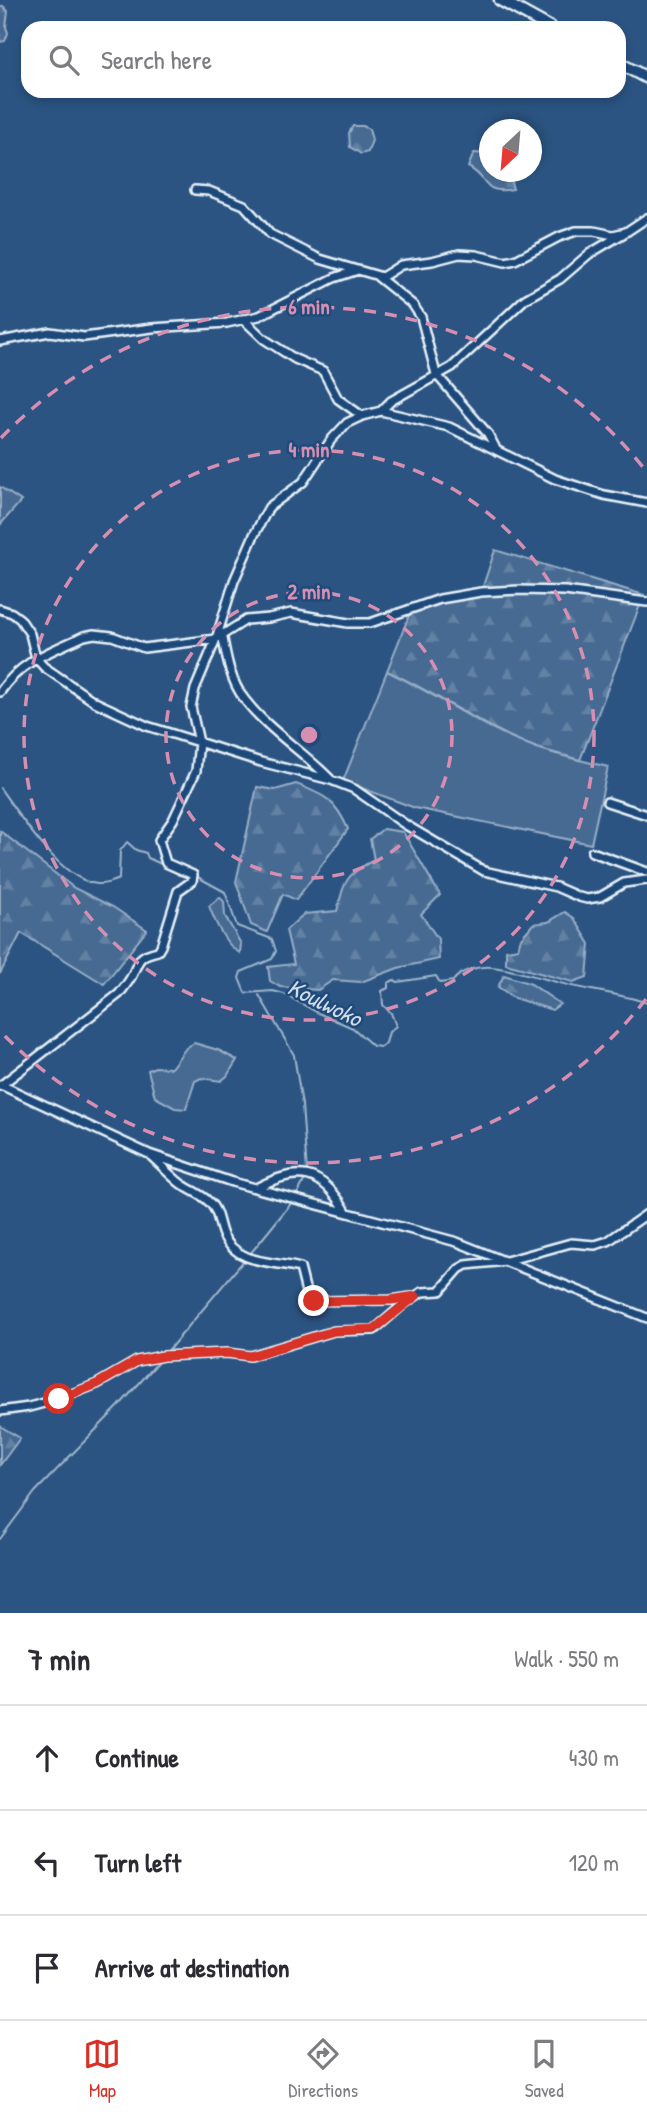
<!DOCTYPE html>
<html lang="en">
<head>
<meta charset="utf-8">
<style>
  body { margin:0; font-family:"Patrick Hand",sans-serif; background:#f2f2f3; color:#2b2b33 }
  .compass { position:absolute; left:479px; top:119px; width:63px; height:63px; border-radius:50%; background:#fff; box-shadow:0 4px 10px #0003; rotate:206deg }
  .stop { position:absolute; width:21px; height:21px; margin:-16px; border:5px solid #d93025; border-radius:50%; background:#fff }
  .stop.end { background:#d93025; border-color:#fff; box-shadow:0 2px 7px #0008 }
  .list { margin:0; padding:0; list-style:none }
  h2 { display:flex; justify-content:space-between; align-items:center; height:91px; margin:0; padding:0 28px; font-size:30px }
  h2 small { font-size:23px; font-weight:400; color:#7c7c81 }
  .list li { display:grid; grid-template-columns:46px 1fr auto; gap:21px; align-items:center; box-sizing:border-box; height:105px; padding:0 28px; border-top:2px solid #e1e1e2 }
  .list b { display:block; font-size:26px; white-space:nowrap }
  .list em { font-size:23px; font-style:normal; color:#7c7c81 }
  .icon { flex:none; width:38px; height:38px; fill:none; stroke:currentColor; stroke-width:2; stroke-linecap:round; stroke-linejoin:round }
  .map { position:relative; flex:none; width:647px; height:1613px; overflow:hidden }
  .search { position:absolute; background:#fff; box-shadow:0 4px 10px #0003; left:21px; right:21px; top:21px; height:77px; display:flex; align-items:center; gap:18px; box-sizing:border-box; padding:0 24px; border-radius:21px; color:#7c7c81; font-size:26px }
  .sheet { height:406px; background:#fff }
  nav { display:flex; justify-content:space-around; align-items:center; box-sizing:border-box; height:98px; border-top:2px solid #e1e1e2; background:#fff; font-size:19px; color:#7c7c81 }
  nav a { display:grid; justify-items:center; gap:4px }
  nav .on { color:#d93025 }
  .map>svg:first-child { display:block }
  .green { fill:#476b93; stroke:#98aec6; stroke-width:2 }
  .forest { fill:url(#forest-firs); stroke:#98aec6; stroke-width:2 }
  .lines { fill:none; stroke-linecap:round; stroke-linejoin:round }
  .stream { stroke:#a0b6cb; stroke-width:2 }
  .minor-casing { stroke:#e8f1f8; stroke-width:12 }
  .secondary-casing { stroke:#e8f1f8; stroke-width:15 }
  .minor { stroke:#1f4a7a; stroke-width:7 }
  .secondary { stroke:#1f4a7a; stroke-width:10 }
  .route { stroke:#d93025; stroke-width:9 }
  .ring { fill:none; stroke:#d78fb1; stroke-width:3.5; stroke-dasharray:12 9 }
  .labels { text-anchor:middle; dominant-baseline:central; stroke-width:5; stroke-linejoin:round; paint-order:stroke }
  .water-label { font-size:24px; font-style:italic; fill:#d0dde9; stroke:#1f4a7a }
  .centre { fill:#d78fb1; stroke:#1f4a7a; stroke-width:3.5 }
  .ring-label { font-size:21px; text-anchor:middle; font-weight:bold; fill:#d78fb1; stroke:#1f4a7a; stroke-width:5; stroke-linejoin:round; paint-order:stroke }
</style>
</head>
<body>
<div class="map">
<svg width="647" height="1613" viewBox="0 0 647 1613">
  <defs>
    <pattern id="forest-firs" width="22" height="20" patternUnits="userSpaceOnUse" patternTransform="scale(1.75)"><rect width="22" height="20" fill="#476b93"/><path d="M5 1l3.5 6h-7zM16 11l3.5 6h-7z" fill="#6281a3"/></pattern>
  </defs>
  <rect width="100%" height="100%" fill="#2b5482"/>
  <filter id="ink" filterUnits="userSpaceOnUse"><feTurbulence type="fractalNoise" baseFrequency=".0143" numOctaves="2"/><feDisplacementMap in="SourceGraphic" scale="14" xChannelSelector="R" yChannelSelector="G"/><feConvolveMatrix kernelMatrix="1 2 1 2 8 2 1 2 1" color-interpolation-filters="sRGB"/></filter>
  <g filter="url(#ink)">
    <!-- green -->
    <path class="green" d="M 0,487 L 21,501 L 0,525 Z
      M 387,671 C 435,693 485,730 535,747 C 559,756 584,761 608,767 L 591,844 L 415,808 L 343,781 Z
      M 220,897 L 224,902 L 225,916 L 241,944 L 240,953 C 225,946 215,922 209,906 Z
      M 194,1043 L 218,1050 L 237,1060 L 227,1076 L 221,1081 L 201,1078 L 195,1081 L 186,1109 L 175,1108 L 155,1097 L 148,1070 L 155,1067 L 171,1068 L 186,1048 Z"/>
    <!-- forest -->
    <path class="forest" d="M 3,6 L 8,11 L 6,27 L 8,33 L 5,41 L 0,42 L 0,7 Z
      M 353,126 L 363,126 L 369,129 L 372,140 L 368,152 L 361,154 L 350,147 L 349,133 Z
      M 474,153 L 489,154 L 490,172 L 508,172 L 513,189 C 481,195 490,178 468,167 Z
      M 495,550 L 644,595 L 580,760 C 564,755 547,752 532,746 C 481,726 436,693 387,671 L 412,608 L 481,592 Z
      M 296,784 C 324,795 335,799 348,829 L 296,900 L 283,894 L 267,932 L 251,925 L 236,882 L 257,787 L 275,790 Z
      M 383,829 L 403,832 L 440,895 L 421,914 L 438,939 L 439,959 L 398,968 L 361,982 L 333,980 L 318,990 L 280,987 L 270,981 L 268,967 L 294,964 L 286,930 L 304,914 L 337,911 C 345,880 345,875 374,860 L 370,839 Z
      M 0,831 L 74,888 L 113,907 L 147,930 L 104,984 L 21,933 L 0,974 Z
      M 565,912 L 574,918 L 590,944 L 587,977 L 573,982 L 506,964 L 506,950 L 518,948 L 521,938 L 533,924 L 548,922 Z
      M 504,975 L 531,984 L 560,1004 L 552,1010 L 514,998 L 498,987 Z
      M 0,1426 L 20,1438 L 0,1465 Z"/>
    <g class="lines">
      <!-- stream -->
      <path class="stream" d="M 0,788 C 19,815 59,876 92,883 C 101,886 111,882 119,879 L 120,851 L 127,842 L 136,850 L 146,853 L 148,858 L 174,870 L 178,875 L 189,876
        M 194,875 L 225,892 L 237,926 L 272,939 L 276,951 L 272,959 L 241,972 L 239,978 L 245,993 L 273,991 L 284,994 L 318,1013 L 353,1028 L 373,1046 L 380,1047 L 386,1043 L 389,1032 L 396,1026 L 391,1013 L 383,1005 L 382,991 L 388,988 L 388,983 L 394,980 L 398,982 L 436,976 L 440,983 L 453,981 C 461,970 478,966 492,967 C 519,970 546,980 572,986 C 598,992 622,994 647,1003
        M 259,995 L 294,1055 L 302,1105 L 307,1172
        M 296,1197 L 306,1177
        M 250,1254 L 293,1201
        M 166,1353 L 246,1258
        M 0,1539 L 35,1492 L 119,1406 L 160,1360"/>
      <defs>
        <path id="minor" d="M 195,190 L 209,191 L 244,205 L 270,234 L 320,259 L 357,270
          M 378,277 L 413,305 L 421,317 L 436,374 L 488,434 L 495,447
          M 243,319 L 264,339 L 295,359 L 323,371 L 338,399 L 362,416
          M 0,341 L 50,332 L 84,337 L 152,328 L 227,323 L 259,316 L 334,278 L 358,270 L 382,277 L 401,265 L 432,261 L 459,254 L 476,255 L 505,262 L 515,260 L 559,237 L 576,231 L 594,231 L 613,235 L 626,232 L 647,218
          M 381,411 L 449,427 L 555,479 L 604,495 L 647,503
          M 0,609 L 12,613 L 20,619 L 30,634 L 36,658 L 44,667 L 95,702 L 147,726 L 176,735 L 261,762 L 331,780 L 354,789 L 406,825 L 484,871 L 556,887 L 579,897 L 587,899 L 600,897 L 624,883 L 647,880
          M 222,633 C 226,656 230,681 245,700 C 269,731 303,751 330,779
          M 0,692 C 22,660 50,652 84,636 L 94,634 L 112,636 L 144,648 L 216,639 L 246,620 L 269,618 L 291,613 L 348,623 L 370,623 L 440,599 L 481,592 L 519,590 L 565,591 L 647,602
          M 607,802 L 647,815
          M 592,852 L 647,872
          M 1,1085 L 149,1154 L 232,1182 L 457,1242 L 647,1318
          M 0,1086 L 119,994 C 123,989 127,984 130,979 C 140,962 135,956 158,951 L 161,946 L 178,891 L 192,881 L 193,875 L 166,863 L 159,840 L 173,820 L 196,771 L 199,742 L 191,707 L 195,689 L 216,639 L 234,581 L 254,535 L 269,507 L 303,482 L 331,440 L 347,423 L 362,416 L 381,411 L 391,401 L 452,367 L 525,299 L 560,279 L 589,254 L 626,232
          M 152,1157 C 162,1166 170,1175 180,1183 C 189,1190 200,1193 208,1201 C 219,1210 218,1224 223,1235 C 237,1265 274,1261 300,1268 L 306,1292 L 314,1301 L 391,1300 L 411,1297
          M 258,1187 C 299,1166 322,1170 346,1211
          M 0,1411 L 29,1407 L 59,1399 L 97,1384 L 137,1361 L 163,1356 L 227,1353 L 250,1356 L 334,1331 L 374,1330 L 404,1304 L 422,1292 L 440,1291 L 459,1269 L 466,1265 L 506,1261 L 571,1243 L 595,1245 L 608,1241 L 647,1214"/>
        <path id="secondary" d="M 500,0 L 551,28
          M 619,63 L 647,78"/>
      </defs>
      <!-- minor casing -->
      <use href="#minor" class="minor-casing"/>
      <!-- secondary casing -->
      <use href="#secondary" class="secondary-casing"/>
      <!-- minor -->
      <use href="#minor" class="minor"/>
      <!-- secondary -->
      <use href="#secondary" class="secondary"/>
    </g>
  </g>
  <g class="lines" filter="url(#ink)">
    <!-- route -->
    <path class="route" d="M 59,1399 L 97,1384 L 137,1361 L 163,1356 L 227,1353 L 250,1356 L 334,1331 L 374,1329 L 416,1296 L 391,1300 L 314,1301"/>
  </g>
  <!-- distance rings -->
  <g class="ring">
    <circle cx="309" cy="735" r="143"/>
    <circle cx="309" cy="735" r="285"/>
    <path d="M646 999A428 428 0 0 1 1 1032M1 438A428 428 0 0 1 646 471"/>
  </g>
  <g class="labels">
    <!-- water labels -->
    <g class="water-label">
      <text transform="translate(325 1002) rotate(26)">Koulwoko</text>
    </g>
  </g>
  <circle cx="309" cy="735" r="10" class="centre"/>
  <g class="ring-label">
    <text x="309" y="314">6 min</text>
    <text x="309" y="457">4 min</text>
    <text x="309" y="599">2 min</text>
  </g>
</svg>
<svg class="compass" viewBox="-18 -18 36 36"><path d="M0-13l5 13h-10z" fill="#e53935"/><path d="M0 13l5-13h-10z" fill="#7c7c81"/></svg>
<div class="stop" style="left:59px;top:1399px"></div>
<div class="stop end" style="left:314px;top:1301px"></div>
<div class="search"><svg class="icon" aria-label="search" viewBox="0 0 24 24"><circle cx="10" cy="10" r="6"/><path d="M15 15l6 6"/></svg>Search here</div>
</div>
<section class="sheet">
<h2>7 min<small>Walk · 550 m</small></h2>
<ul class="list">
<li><svg class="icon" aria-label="ahead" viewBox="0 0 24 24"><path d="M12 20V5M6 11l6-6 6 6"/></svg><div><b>Continue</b></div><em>430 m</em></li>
<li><svg class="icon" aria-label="left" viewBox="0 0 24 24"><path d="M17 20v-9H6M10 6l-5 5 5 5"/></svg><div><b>Turn left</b></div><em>120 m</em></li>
<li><svg class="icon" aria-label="arrive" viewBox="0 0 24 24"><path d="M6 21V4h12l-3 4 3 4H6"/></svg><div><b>Arrive at destination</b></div></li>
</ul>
</section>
<nav>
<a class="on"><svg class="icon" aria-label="map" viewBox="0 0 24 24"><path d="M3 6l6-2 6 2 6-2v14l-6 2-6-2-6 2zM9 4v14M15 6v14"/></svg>Map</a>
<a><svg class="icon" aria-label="directions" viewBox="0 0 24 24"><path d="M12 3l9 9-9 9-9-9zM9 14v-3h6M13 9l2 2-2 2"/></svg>Directions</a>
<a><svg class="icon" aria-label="saved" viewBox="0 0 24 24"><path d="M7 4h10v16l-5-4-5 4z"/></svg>Saved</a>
</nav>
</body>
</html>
